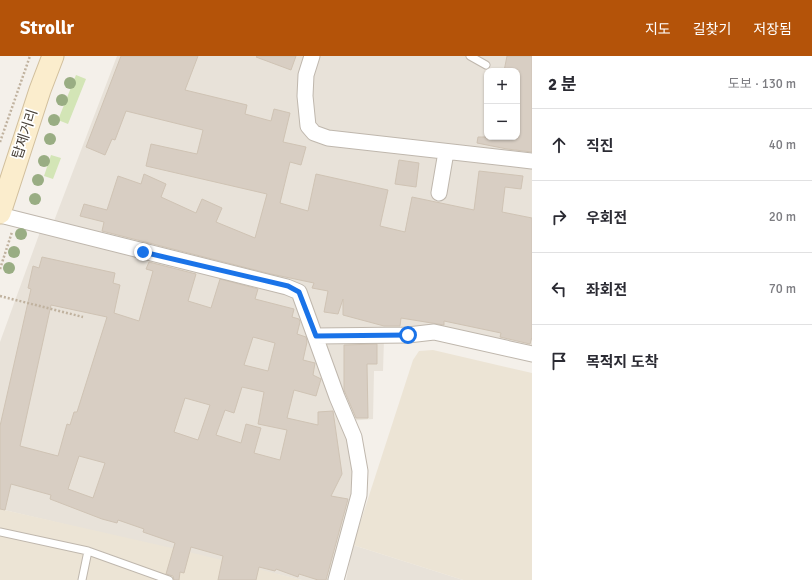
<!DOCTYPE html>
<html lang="ko">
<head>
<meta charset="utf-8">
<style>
  body { margin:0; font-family:Signika,"Noto Sans KR",sans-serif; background:#f2f2f3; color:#2b2b33 }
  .controls { position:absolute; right:12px; top:12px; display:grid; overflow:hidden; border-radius:8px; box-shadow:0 1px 3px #0004 }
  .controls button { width:36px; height:36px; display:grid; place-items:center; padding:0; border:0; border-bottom:1px solid #e1e1e2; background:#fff; color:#2b2b33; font:20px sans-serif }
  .stop { position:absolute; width:12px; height:12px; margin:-9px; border:3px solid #1a73e8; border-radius:50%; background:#fff }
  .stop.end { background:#1a73e8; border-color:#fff; box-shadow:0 1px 4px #0008 }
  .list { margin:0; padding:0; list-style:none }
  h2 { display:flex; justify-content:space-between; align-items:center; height:52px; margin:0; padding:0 16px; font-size:17px }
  h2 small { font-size:13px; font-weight:400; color:#7c7c81 }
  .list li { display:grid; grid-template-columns:26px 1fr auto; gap:12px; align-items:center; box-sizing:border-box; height:72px; padding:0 16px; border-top:1px solid #e1e1e2 }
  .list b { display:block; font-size:15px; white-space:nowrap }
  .list em { font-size:13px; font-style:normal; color:#7c7c81 }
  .icon { flex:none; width:22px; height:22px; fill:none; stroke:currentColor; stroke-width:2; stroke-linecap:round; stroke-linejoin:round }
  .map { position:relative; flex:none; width:532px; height:524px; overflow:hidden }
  header { display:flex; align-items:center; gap:24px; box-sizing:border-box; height:56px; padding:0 20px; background:#b45309; color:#fff }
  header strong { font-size:19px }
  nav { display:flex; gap:22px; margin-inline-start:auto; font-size:14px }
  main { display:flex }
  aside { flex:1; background:#fff }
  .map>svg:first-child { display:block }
  .residential { fill:#e8e2d9; fill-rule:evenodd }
  .education { fill:#ece4d5 }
  .green { fill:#d3e5b6 }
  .building { fill:#d8cec3; stroke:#cfc3b4; fill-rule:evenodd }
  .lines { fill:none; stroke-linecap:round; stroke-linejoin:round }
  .service-casing { stroke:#bfb7ad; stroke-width:9 }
  .minor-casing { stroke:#bfb7ad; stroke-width:17 }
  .secondary-casing { stroke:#d1bf9c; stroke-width:23 }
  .path { stroke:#c0b29f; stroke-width:2.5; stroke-dasharray:2 2; stroke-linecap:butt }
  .service { stroke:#fff; stroke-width:7 }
  .minor { stroke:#fff; stroke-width:15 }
  .secondary { stroke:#fbedcd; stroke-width:21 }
  .tree { fill:#99ad83 }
  .route { stroke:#1a73e8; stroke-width:5 }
  .labels { text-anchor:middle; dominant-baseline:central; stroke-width:3.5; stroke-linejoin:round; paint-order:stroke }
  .street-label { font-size:14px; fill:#484139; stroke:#fff }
</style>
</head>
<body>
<header>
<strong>Strollr</strong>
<nav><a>지도</a><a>길찾기</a><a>저장됨</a></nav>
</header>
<main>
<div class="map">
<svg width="532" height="524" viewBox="0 0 532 524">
  <rect width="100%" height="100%" fill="#f4f0ea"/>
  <!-- residential -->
  <path class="residential" d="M 117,0 L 532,0 L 532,292 L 431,271 L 321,277 L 305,233 L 100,181 L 54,165 ZM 487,15 L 517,15 L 517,81 L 487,81 Z
    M 40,176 L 255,227 L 291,241 L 297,249 L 350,387 L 355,423 L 332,524 L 302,524 L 0,453 L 0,286 Z
    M 322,283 L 384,283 L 383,315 L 374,315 L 373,363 L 349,365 Z
    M 353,489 L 463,524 L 346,524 Z"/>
  <!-- education -->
  <path class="education" d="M 433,294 L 532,317 L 532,524 L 463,524 L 353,489 L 413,304 L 419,295 Z
    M 0,453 L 185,495 L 302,524 L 0,524 Z"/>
  <!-- green -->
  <path class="green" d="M 76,19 L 86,23 L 68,68 L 58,64 Z
    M 51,99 L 61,102 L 53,123 L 44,120 Z"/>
  <!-- building -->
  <path class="building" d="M 121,0 L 198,0 L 185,34 L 247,49 L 245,58 L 271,65 L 274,53 L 290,57 L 283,86 L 306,91 L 301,109 L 290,106 L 280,147 L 308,155 L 316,118 L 388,134 L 380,170 L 405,176 L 412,141 L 474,154 L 479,115 L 523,120 L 521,133 L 505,131 L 502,156 L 532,162 L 532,281 L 530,288 L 500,281 L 501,277 L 444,265 L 444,269 L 401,262 L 400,270 L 384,270 L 343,259 L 343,243 L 338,258 L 324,256 L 328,235 L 312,232 L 314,227 L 271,218 L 102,175 L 104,166 L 80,160 L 84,148 L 107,154 L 118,120 L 141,128 L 144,118 L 166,128 L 161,141 L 196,157 L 202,143 L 222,152 L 216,166 L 255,182 L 267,138 L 146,110 L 151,88 L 197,98 L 203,74 L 126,55 L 115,84 L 112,83 L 105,99 L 86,91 Z
    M 257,0 L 296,0 L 291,14 L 256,1 Z
    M 507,0 L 532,0 L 532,96 L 507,93 L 477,87 L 478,81 L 517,81 L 517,15 L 504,15 Z
    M 399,104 L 419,107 L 416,131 L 395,128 Z
    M 42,201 L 115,217 L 113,227 L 120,229 L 114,257 L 139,265 L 153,215 L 146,213 L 149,206 L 196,218 L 188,245 L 211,252 L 220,223 L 258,233 L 255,243 L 294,253 L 292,261 L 299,263 L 300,266 L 297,278 L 306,281 L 307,286 L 303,304 L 315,307 L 313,319 L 321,323 L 316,340 L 294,334 L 287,362 L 318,369 L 318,356 L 333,355 L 342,418 L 331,440 L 348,443 L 326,524 L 318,524 L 299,518 L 298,521 L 276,513 L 275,515 L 259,511 L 256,524 L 218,524 L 223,500 L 191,491 L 184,517 L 180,516 L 179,524 L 174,524 L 173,520 L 166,518 L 175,487 L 143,476 L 144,473 L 118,464 L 117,467 L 102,463 L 50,443 L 51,439 L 11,428 L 5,454 L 0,453 L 0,370 L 31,233 L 28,232 L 33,210 L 39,212 ZM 51,249 L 107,261 L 77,356 L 74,356 L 70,369 L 67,368 L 58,400 L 20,390 ZM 253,281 L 275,287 L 268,315 L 244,309 ZM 242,331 L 264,336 L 258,368 L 287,374 L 280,404 L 254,397 L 261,372 L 246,368 L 241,387 L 216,379 L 225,354 L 234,357 ZM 185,342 L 210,349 L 198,384 L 174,376 ZM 79,400 L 105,407 L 93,442 L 68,433 Z
    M 377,288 L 377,308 L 367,308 L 368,362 L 356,362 L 344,334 L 344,289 Z"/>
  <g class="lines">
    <defs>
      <path id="service" d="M 470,0 L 486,9
        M 0,476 L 88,495 L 169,524
        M 82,524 L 88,495"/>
      <path id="minor" d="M 312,0 L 306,19 L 305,40 L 308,70 L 314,77 L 328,82 L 532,105
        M 439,137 L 446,96
        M 0,159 L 287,231 L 299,236 L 337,341 L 354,381 L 360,415 L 359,439 L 336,524
        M 316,280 L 408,279 L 434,276 L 532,298"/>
      <path id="secondary" d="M 0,157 L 40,34 L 53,0"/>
    </defs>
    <!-- service casing -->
    <use href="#service" class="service-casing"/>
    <!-- minor casing -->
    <use href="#minor" class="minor-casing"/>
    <!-- secondary casing -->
    <use href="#secondary" class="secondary-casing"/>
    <!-- path -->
    <path class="path" d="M 0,86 L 30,0
      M 0,213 L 12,176
      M 0,240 L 83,261"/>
    <!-- service -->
    <use href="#service" class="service"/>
    <!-- minor -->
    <use href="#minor" class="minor"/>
    <!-- secondary -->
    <use href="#secondary" class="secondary"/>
  </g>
  <!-- trees -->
  <g class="tree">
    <circle cx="70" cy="27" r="6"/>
    <circle cx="62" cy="44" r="6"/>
    <circle cx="54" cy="64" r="6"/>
    <circle cx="50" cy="83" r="6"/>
    <circle cx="44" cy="105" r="6"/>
    <circle cx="38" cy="124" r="6"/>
    <circle cx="35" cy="143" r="6"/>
    <circle cx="21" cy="178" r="6"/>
    <circle cx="14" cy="196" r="6"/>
    <circle cx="9" cy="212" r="6"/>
  </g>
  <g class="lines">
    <!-- route -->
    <path class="route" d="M 143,196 L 288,230 L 299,236 L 316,280 L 408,279"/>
  </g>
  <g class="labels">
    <!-- street labels -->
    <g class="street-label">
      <text transform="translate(25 78) rotate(-72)">탑제거리</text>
    </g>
  </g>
</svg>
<div class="controls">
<button>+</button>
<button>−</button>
</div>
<div class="stop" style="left:408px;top:279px"></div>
<div class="stop end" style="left:143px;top:196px"></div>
</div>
<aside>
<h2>2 분<small>도보 · 130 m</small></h2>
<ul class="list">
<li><svg class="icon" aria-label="ahead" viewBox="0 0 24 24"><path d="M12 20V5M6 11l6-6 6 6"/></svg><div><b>직진</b></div><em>40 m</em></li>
<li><svg class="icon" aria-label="right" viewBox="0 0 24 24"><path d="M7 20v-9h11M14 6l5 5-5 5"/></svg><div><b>우회전</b></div><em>20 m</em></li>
<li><svg class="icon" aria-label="left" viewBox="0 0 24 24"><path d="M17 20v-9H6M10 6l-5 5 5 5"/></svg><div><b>좌회전</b></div><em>70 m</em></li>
<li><svg class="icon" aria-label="arrive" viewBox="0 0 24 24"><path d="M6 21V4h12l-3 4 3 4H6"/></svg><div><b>목적지 도착</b></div></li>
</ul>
</aside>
</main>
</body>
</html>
